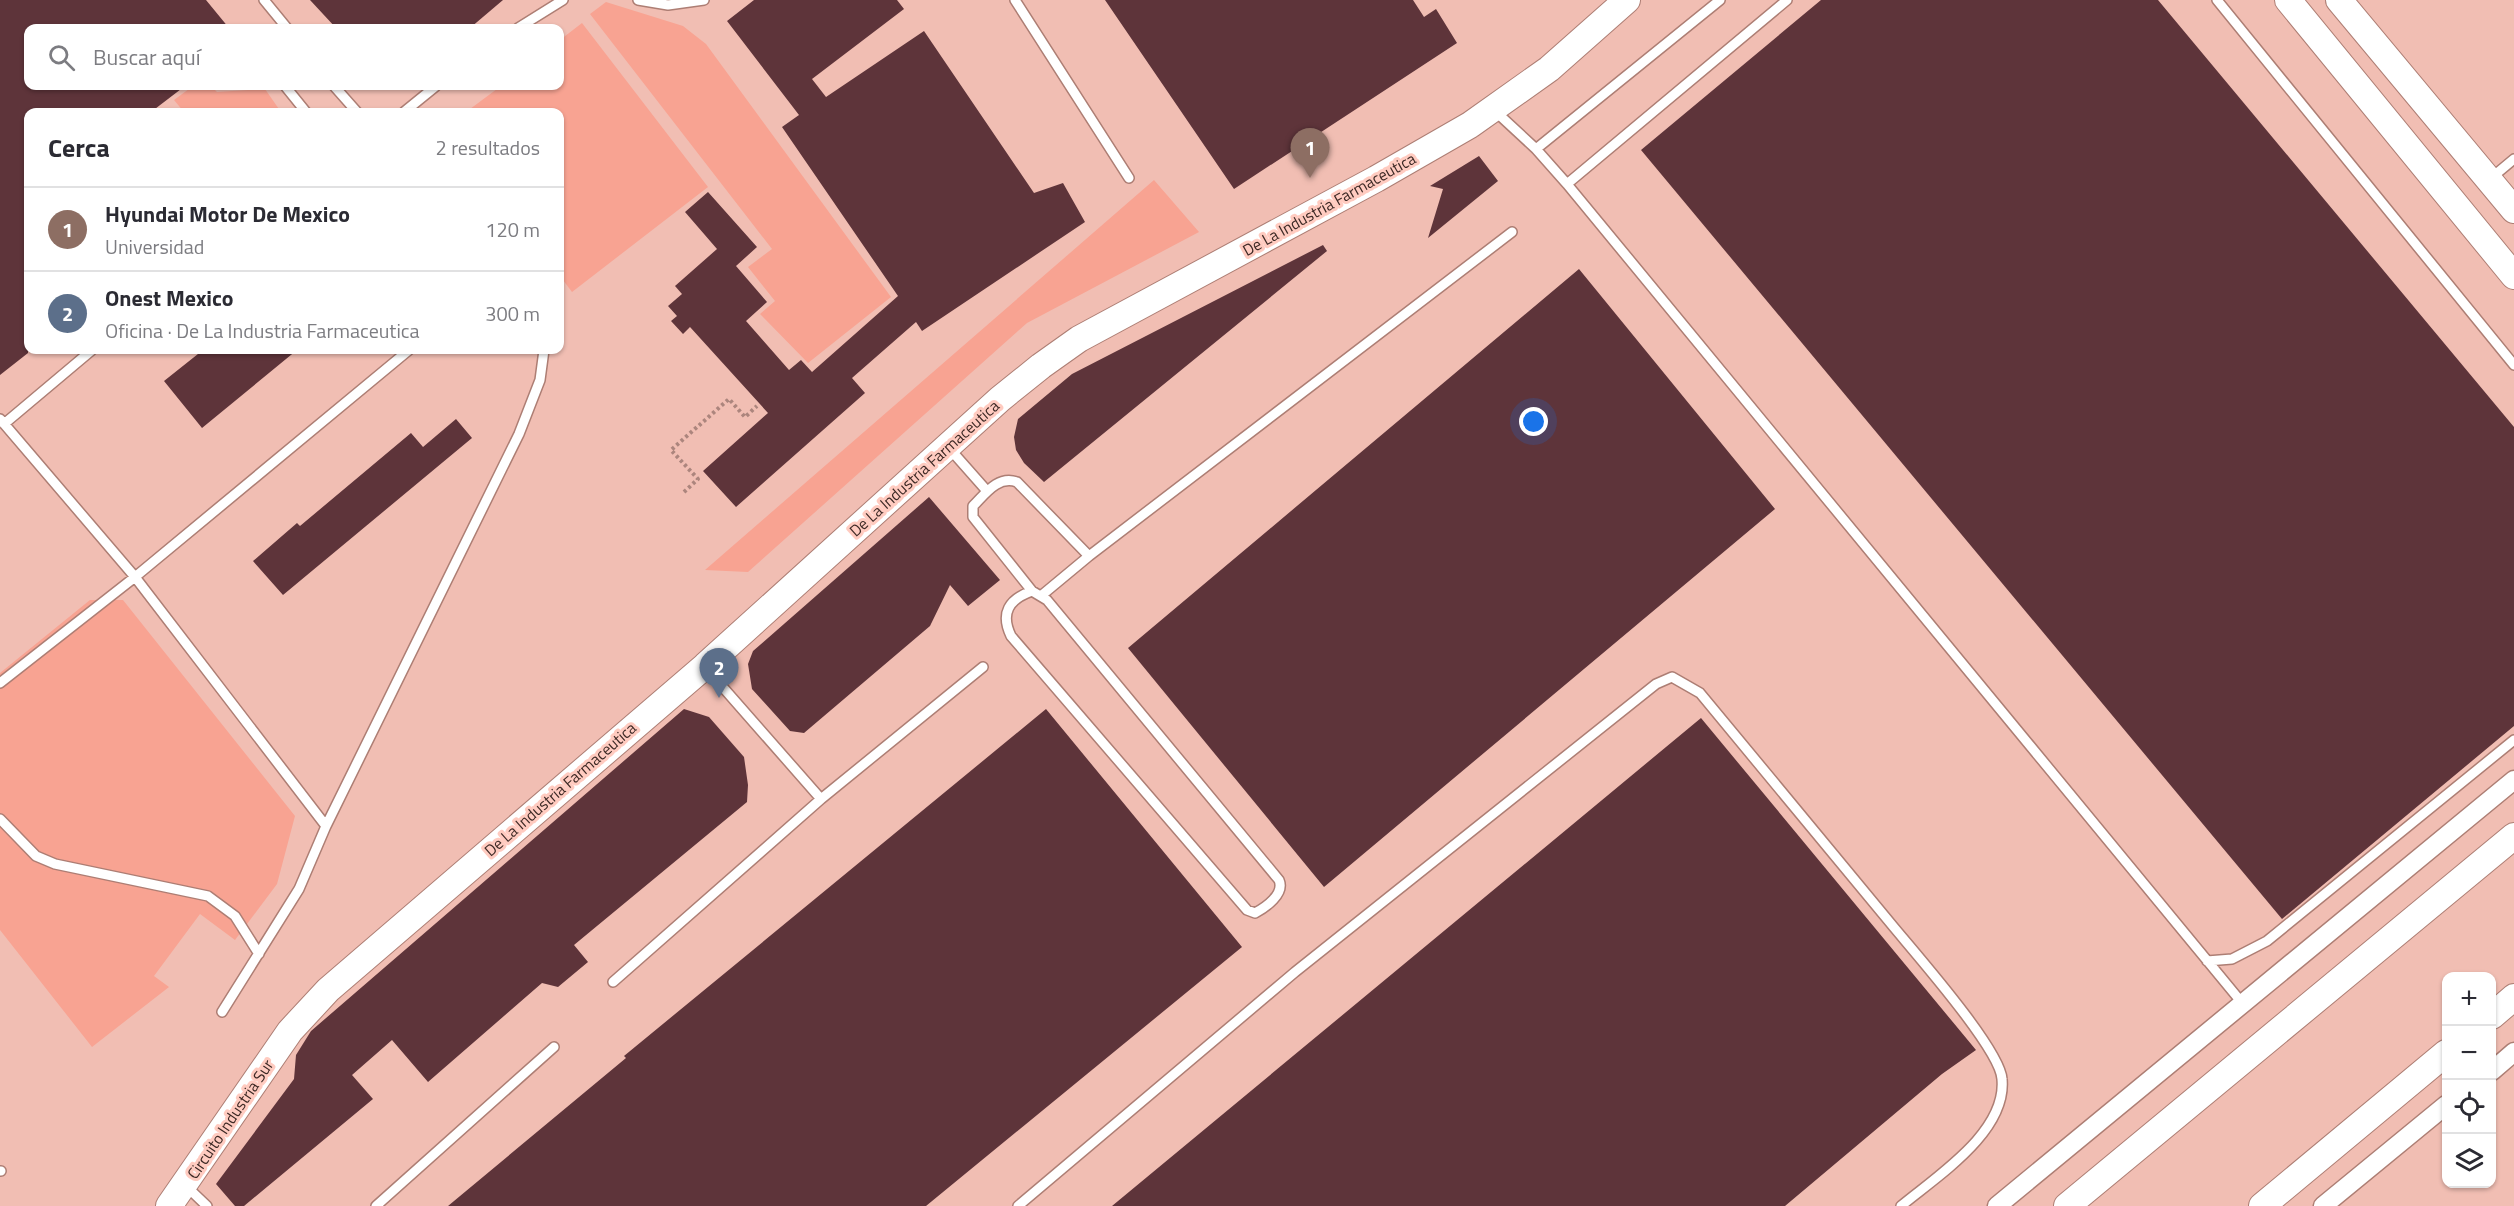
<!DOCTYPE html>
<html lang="es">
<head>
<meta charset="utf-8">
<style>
  body { margin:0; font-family:"Titillium Web",sans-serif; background:#f7f7f7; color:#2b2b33 }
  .controls { position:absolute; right:18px; bottom:18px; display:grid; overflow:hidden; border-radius:12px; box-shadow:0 2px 4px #0004 }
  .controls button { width:54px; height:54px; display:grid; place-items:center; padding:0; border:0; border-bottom:2px solid #e1e1e2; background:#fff; color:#2b2b33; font:30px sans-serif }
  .you { position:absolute; left:1534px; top:422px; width:21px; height:21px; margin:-15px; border:4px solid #fff; border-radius:50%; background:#1a73e8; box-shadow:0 0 0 9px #1a73e833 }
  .badge { display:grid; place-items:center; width:39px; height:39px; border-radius:50%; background:#1f6774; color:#fff; font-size:20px; font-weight:700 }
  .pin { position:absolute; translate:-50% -50px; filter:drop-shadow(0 2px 3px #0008) }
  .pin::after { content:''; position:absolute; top:32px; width:21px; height:18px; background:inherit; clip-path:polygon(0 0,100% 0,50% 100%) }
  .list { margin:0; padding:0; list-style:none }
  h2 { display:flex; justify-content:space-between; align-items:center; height:78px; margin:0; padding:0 24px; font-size:26px }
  h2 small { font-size:20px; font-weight:400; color:#7c7c81 }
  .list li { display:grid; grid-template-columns:39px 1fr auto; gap:18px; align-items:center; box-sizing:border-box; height:84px; padding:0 24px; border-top:2px solid #e1e1e2 }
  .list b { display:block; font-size:22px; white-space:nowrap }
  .list p { margin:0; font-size:20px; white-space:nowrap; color:#7c7c81 }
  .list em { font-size:20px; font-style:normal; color:#7c7c81 }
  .icon { flex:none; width:33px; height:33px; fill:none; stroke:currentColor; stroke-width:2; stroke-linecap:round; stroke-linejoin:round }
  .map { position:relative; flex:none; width:2514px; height:1206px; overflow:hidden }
  .search { position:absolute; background:#fff; box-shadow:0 2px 4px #0004; left:24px; top:24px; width:540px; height:66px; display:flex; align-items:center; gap:15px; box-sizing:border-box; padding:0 21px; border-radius:12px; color:#7c7c81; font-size:22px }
  .panel { position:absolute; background:#fff; box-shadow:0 2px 4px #0004; left:24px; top:108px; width:540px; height:246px; border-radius:12px }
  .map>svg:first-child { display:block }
  .green { fill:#f8a392 }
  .building { fill:#5e343a }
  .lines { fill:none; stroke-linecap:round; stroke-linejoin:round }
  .service-casing { stroke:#ad7e74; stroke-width:12 }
  .minor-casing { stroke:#ad7e74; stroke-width:21 }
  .secondary-casing { stroke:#ad7e74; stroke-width:28 }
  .path { stroke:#ac857d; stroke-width:4; stroke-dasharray:3 3; stroke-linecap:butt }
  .service { stroke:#fff; stroke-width:9 }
  .minor { stroke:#fff; stroke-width:18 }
  .secondary { stroke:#fff; stroke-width:26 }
  .labels { text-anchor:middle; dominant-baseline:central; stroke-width:6; stroke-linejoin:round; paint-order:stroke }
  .street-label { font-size:16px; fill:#3d2925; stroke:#ffcbc0 }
</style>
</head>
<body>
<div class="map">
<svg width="2514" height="1206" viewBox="0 0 2514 1206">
  <rect width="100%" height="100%" fill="#f1beb3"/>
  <!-- green -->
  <path class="green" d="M 606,2 L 683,26 L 706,44 L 891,297 L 808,363 L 760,314 L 775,301 L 748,267 L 772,249 L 590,14 Z
    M 582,23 L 708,187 L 572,292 L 560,276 L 560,112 L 466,112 L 501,86 L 560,86 L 560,40 Z
    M 193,86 L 211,86 L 217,92 L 265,89 L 281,112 L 184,112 L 174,100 Z
    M 1154,180 L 1199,232 L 1027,323 L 748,572 L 705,570 Z
    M 90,600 L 123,600 L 295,816 L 277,884 L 235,940 L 200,914 L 154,976 L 169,987 L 92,1047 L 0,930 L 0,673 Z"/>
  <!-- building -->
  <path class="building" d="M 0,0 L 206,0 L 229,28 L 28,28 L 28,86 L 185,86 L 151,112 L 28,112 L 28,353 L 0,375 Z
    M 310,0 L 503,0 L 470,28 L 336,28 Z
    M 754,0 L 897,0 L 904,9 L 812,79 L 826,97 L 924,31 L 1034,193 L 1063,183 L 1085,222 L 922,331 L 916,322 L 852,378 L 865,393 L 736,507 L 703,471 L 768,413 L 690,327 L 683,334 L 671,321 L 677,316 L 668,306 L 682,294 L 675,286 L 717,249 L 685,212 L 708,192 L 757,247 L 736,266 L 767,302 L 746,321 L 789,370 L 801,360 L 812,372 L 898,296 L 782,127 L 799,115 L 727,21 Z
    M 1105,0 L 1413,0 L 1424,17 L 1436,9 L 1457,43 L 1234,189 Z
    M 1821,0 L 2158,0 L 2514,427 L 2514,726 L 2282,919 L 1641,150 Z
    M 1479,156 L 1498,181 L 1428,238 L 1443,189 L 1430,186 Z
    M 1323,245 L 1327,251 L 1044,482 L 1024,463 L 1016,450 L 1014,437 L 1018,419 L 1072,374 Z
    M 1579,269 L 1775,509 L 1324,887 L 1128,648 Z
    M 203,350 L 297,350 L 202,428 L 164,381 Z
    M 456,419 L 472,438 L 283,595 L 253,561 L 297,523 L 300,526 L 411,433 L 423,447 Z
    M 929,497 L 1000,580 L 968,606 L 950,585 L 930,626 L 804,733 L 790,731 L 752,689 L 748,664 L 753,651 Z
    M 684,709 L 709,717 L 744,757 L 748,785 L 747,802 L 574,945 L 588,962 L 558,987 L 542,983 L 428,1082 L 392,1040 L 352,1075 L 373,1099 L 244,1206 L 235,1206 L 216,1184 L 294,1079 L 296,1055 L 311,1031 Z
    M 1046,709 L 1242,947 L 926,1206 L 448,1206 L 626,1058 L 624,1056 Z
    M 1701,718 L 1976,1050 L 1942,1074 L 1785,1206 L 1112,1206 Z"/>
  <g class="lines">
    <defs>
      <path id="service" d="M 264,0 L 287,28
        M 638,0 L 668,5 L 704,0
        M 1015,0 L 1129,178
        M 2217,0 L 2514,365
        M 518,28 L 563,0
        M 285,86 L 306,112
        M 334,86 L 357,112
        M 1495,111 L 1536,149 L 1567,184 L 2243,1004
        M 404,112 L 436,86
        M 1536,149 L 1720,0
        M 2490,179 L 2514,159
        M 1567,184 L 1787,0
        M 0,419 L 135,577 L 326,826
        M 4,424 L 92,350
        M 949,448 L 987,491
        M 1089,556 L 1512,232
        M 1032,591 C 1009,599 1000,613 1011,636 L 1247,910 L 1255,913 C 1266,907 1285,894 1279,880 L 1047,600 L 1032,591 L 973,517 L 973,506 C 985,494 998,475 1017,482 L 1089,556 L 1042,595
        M 706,668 L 821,799
        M 0,683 L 135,577 L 409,350
        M 0,819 L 36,856 L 55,864 L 208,896 L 235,916 L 259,954
        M 2207,961 L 2232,959 L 2267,941 L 2514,740
        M 613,982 L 821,799 L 983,667
        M 222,1012 L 299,889 L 326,826 L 519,434 L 540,380 L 544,350
        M 0,1171 L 1,1171
        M 185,1185 L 207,1206
        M 376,1206 L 554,1047
        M 1018,1206 L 1295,972 L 1656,684 L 1672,677 L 1700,693 C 1764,770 1828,847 1892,925 C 1915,953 2000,1049 2002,1079 C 2007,1132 1937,1176 1901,1206"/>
      <path id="minor" d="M 2492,1071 L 2514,1052
        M 1997,1206 L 2514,780
        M 2323,1206 L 2446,1105"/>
      <path id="secondary" d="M 2288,0 L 2514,276
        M 2339,0 L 2514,210
        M 2492,1016 L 2514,997
        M 169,1206 L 290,1031 L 328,990 L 705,666 L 1000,399 L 1041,366 L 1079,339 L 1376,179 L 1470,125 L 1549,69 L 1627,0
        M 2067,1206 L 2514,836
        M 2262,1206 L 2446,1053"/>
    </defs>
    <!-- service casing -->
    <use href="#service" class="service-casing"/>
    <!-- minor casing -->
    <use href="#minor" class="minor-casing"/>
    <!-- secondary casing -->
    <use href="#secondary" class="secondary-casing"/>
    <!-- path -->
    <path class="path" d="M 684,492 L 698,479 L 671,450 L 729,399 L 745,417 L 757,406"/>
    <!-- service -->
    <use href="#service" class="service"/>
    <!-- minor -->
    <use href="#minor" class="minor"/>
    <!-- secondary -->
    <use href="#secondary" class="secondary"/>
  </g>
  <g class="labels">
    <!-- street labels -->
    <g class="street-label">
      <text transform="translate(1329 204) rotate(-29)">De La Industria Farmaceutica</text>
      <text transform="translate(924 468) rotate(-42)">De La Industria Farmaceutica</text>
      <text transform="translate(560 789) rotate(-41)">De La Industria Farmaceutica</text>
      <text transform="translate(230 1119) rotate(-56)">Circuito Industria Sur</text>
    </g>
  </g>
</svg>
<div class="controls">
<button>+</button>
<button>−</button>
<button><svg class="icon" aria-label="locate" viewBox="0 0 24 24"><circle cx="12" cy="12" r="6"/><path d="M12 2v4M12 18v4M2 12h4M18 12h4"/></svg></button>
<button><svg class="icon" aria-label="layers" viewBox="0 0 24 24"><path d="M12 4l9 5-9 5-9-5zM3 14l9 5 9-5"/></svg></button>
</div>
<div class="you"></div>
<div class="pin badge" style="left:1310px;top:178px;background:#8d6e63">1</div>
<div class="pin badge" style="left:719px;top:698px;background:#5c6f8a">2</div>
<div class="search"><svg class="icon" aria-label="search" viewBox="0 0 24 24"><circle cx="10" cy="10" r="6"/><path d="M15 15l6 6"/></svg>Buscar aquí</div>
<section class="panel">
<h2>Cerca<small>2 resultados</small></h2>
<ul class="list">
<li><span class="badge" style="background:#8d6e63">1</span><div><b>Hyundai Motor De Mexico</b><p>Universidad</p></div><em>120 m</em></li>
<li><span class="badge" style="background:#5c6f8a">2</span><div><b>Onest Mexico</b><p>Oficina · De La Industria Farmaceutica</p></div><em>300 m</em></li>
</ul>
</section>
</div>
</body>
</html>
